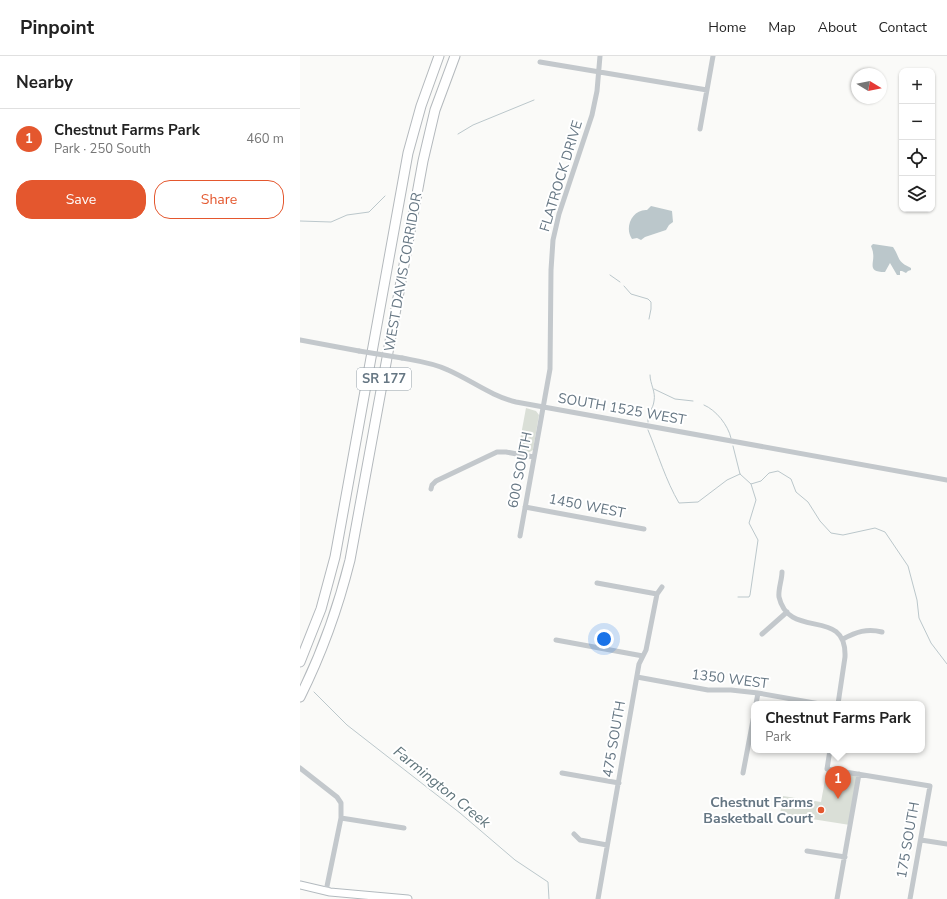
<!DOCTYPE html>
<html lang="en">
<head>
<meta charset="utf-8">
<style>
  body { margin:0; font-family:"Nunito Sans",sans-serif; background:#f2f2f2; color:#222 }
  .controls { position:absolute; right:12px; top:12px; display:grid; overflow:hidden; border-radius:8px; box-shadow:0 1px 3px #0004 }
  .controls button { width:36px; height:36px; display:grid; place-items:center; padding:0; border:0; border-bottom:1px solid #e0e0e0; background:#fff; color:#222; font:20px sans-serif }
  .compass { position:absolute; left:551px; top:12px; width:36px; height:36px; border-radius:50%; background:#fff; box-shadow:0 1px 3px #0004; rotate:100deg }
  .you { position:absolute; left:304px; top:583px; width:14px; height:14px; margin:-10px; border:3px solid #fff; border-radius:50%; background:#1a73e8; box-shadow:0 0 0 6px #1a73e833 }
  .badge { display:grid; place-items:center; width:26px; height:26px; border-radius:50%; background:#e4572e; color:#fff; font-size:13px; font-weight:700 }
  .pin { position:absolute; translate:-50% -33px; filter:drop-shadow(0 1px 2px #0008) }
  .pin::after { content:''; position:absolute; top:21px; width:14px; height:12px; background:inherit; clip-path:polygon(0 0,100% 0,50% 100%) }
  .popup { position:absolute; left:451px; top:645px; width:174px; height:52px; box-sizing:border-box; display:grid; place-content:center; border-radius:8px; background:#fff; filter:drop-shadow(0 1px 3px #0005); font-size:13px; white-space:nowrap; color:#767676 }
  .popup b { font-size:15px; color:#222 }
  .popup::after { content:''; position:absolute; left:50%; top:100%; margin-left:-8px; border:8px solid transparent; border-top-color:#fff }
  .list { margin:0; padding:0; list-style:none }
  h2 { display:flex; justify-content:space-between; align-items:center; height:52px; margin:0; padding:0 16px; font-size:17px }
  h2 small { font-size:13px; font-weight:400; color:#767676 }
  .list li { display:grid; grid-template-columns:26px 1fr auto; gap:12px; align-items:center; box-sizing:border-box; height:60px; padding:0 16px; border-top:1px solid #e0e0e0 }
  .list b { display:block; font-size:15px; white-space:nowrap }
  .list p { margin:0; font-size:13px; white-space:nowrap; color:#767676 }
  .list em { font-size:13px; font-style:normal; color:#767676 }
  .actions { display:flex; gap:8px; padding:12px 16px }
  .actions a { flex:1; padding:9px 0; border:1px solid #e4572e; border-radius:16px; text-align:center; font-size:14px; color:#e4572e }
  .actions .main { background:#e4572e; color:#fff }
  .icon { flex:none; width:22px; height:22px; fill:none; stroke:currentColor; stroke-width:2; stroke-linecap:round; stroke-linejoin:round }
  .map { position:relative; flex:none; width:647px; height:843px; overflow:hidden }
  header { display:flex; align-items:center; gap:24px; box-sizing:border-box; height:56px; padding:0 20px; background:#fff; border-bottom:1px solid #e0e0e0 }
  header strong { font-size:19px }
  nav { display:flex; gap:22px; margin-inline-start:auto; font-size:14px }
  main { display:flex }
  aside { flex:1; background:#fff }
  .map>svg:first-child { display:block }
  .green { fill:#dadfd7 }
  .water { fill:#bbc7cb }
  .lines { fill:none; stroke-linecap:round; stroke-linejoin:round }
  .stream { stroke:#bbc7cb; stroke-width:1 }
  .secondary-casing { stroke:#b3babf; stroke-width:9 }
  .highway-casing { stroke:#b4b9bd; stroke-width:11 }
  .street { stroke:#c3c8cc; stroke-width:5 }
  .secondary { stroke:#fff; stroke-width:7 }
  .highway { stroke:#fff; stroke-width:9 }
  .street-bridge { stroke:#c3c8cc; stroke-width:5 }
  .poi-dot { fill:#e4572e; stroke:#fff; stroke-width:1.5 }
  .labels { text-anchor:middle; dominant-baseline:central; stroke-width:4; stroke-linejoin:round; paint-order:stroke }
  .shield { fill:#fff; stroke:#939fa8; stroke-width:1 }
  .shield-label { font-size:13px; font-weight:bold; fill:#657683 }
  .street-label { font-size:14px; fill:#657683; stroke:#fff }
  .poi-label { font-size:14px; font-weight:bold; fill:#657683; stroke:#fff; text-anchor:end }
  .water-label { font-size:15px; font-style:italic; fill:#60757c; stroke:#fff }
</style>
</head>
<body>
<header>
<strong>Pinpoint</strong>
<nav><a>Home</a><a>Map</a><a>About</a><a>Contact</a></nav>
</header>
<main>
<aside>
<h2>Nearby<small></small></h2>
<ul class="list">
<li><span class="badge">1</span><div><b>Chestnut Farms Park</b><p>Park · 250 South</p></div><em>460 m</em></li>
</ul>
<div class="actions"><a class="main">Save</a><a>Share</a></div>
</aside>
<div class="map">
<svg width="647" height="843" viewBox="0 0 647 843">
  <rect width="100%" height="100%" fill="#fafaf8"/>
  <!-- green -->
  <path class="green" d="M 226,352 L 236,355 L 239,359 L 233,394 L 228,397 L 218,395 Z
    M 527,713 L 559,718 L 550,769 L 480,758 L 483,740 L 521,746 Z"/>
  <!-- water -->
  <path class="water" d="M 351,150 L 372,155 L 373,166 L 369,169 L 366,174 L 345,181 L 341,184 L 337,182 L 332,183 C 324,172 332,153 347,154 Z
    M 573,188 L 593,191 C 601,203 596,205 611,212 L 611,214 L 608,215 L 606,217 L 602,215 L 600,215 L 600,219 L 597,219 L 590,207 L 585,216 C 566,216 575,207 573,197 C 573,195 572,193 571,190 Z"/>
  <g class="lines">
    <!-- stream -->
    <path class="stream" d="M 158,78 L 173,69 L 234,44
      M 0,165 L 31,166 L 47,159 L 69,156 L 85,140
      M 310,219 L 320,226
      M 324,230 L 331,238 L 348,243 L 351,246 L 351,253 L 349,263
      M 354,333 L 375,343 L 393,345
      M 404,349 C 416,354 428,369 431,382
      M 348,366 C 347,356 353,354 354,345 C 356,336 350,328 350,319
      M 348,374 C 358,398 366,425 379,447 L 398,446 L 427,424 L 440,418
      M 433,390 L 440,418 L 451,428 L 461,425 L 469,417 L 478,415 L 491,423 L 496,436 L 508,446 L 520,465 L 531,477 L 543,479 L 575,472 L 585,476 L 608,510 L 617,544 L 619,562 L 631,587 L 647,608
      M 438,541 L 449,541 L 450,539 L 458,484 L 449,467 L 456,444 L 451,428
      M 14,636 L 47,669 L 160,757 L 215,804 L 248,826 L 249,843"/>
    <defs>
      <path id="secondary" d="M 0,829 L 30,836 L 108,843"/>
      <path id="highway" d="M 0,606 L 21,553 L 35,501 L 108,97 L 121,50 L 139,0
        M 0,641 C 22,597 38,552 50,504 L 123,105 L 135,54 L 155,0"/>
    </defs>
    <!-- secondary casing -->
    <use href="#secondary" class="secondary-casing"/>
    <!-- highway casing -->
    <use href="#highway" class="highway-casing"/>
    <!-- street -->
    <path class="street" d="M 240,6 L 407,34
      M 400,73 L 413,0
      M 0,284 L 59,295
      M 102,302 C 118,305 134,307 148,314 C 171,324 191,340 216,346 L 647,424
      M 131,433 L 132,429 L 136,425 L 197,396 L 206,396 L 234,401
      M 225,451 L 344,473
      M 220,480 L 250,313 L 251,214 L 253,184 L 259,158 L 292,59 L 297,35 L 300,0
      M 482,516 C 482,524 478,533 479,541 C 489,585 547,550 545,601 L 538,648
      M 297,527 L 357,538
      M 462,578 L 487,556
      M 543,583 C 556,576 567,572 582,576
      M 256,584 L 343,600
      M 337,621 L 408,634 L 431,634 L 458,637 L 520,648
      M 456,648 L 458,637
      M 530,694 L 527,713 L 630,730 L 610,843
      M 0,712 L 37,741 L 41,747 L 41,762 L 26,835
      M 262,717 L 319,727
      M 443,717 L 454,659
      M 41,762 L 104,772
      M 274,778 L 280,784 L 307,789
      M 621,784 L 647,788
      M 507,795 L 545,801
      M 298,843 L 339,608 L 346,594 L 357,538 L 362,531
      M 537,843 L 559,718"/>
    <!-- secondary -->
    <use href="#secondary" class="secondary"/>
    <!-- highway -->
    <use href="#highway" class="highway"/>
    <!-- street-bridge -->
    <path class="street-bridge" d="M 59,295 L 102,302"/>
  </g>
  <!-- markers -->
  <circle class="poi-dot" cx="521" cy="754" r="4"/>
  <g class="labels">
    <!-- shield labels -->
    <rect class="shield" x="57" y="312" width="54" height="22" rx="3"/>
    <g class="shield-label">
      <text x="84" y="323">SR 177</text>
    </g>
    <!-- street labels -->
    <g class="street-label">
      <text transform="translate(261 120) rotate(-73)">FLATROCK DRIVE</text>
      <text transform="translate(103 216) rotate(-80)">WEST DAVIS CORRIDOR</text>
      <text transform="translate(322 353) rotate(10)">SOUTH 1525 WEST</text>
      <text transform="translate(220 414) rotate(-79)">600 SOUTH</text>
      <text transform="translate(287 450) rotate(11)">1450 WEST</text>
      <text transform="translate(430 623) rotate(7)">1350 WEST</text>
      <text transform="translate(314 683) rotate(-80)">475 SOUTH</text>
      <text transform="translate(608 784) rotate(-80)">175 SOUTH</text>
    </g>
    <!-- poi labels -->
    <g class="poi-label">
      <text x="513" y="746">Chestnut Farms<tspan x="513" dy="16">Basketball Court</tspan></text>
    </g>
    <!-- water labels -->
    <g class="water-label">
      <text transform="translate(142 731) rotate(39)">Farmington Creek</text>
    </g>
  </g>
</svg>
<div class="controls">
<button>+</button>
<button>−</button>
<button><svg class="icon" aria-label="locate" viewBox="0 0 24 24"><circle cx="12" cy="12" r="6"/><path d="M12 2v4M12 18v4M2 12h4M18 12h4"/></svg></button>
<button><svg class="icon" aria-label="layers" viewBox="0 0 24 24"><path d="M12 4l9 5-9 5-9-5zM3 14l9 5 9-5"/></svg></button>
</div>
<svg class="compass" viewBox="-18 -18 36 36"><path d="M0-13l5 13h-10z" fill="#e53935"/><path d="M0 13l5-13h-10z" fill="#767676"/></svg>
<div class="you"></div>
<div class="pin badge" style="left:538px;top:743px">1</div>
<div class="popup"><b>Chestnut Farms Park</b>Park</div>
</div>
</main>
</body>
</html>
